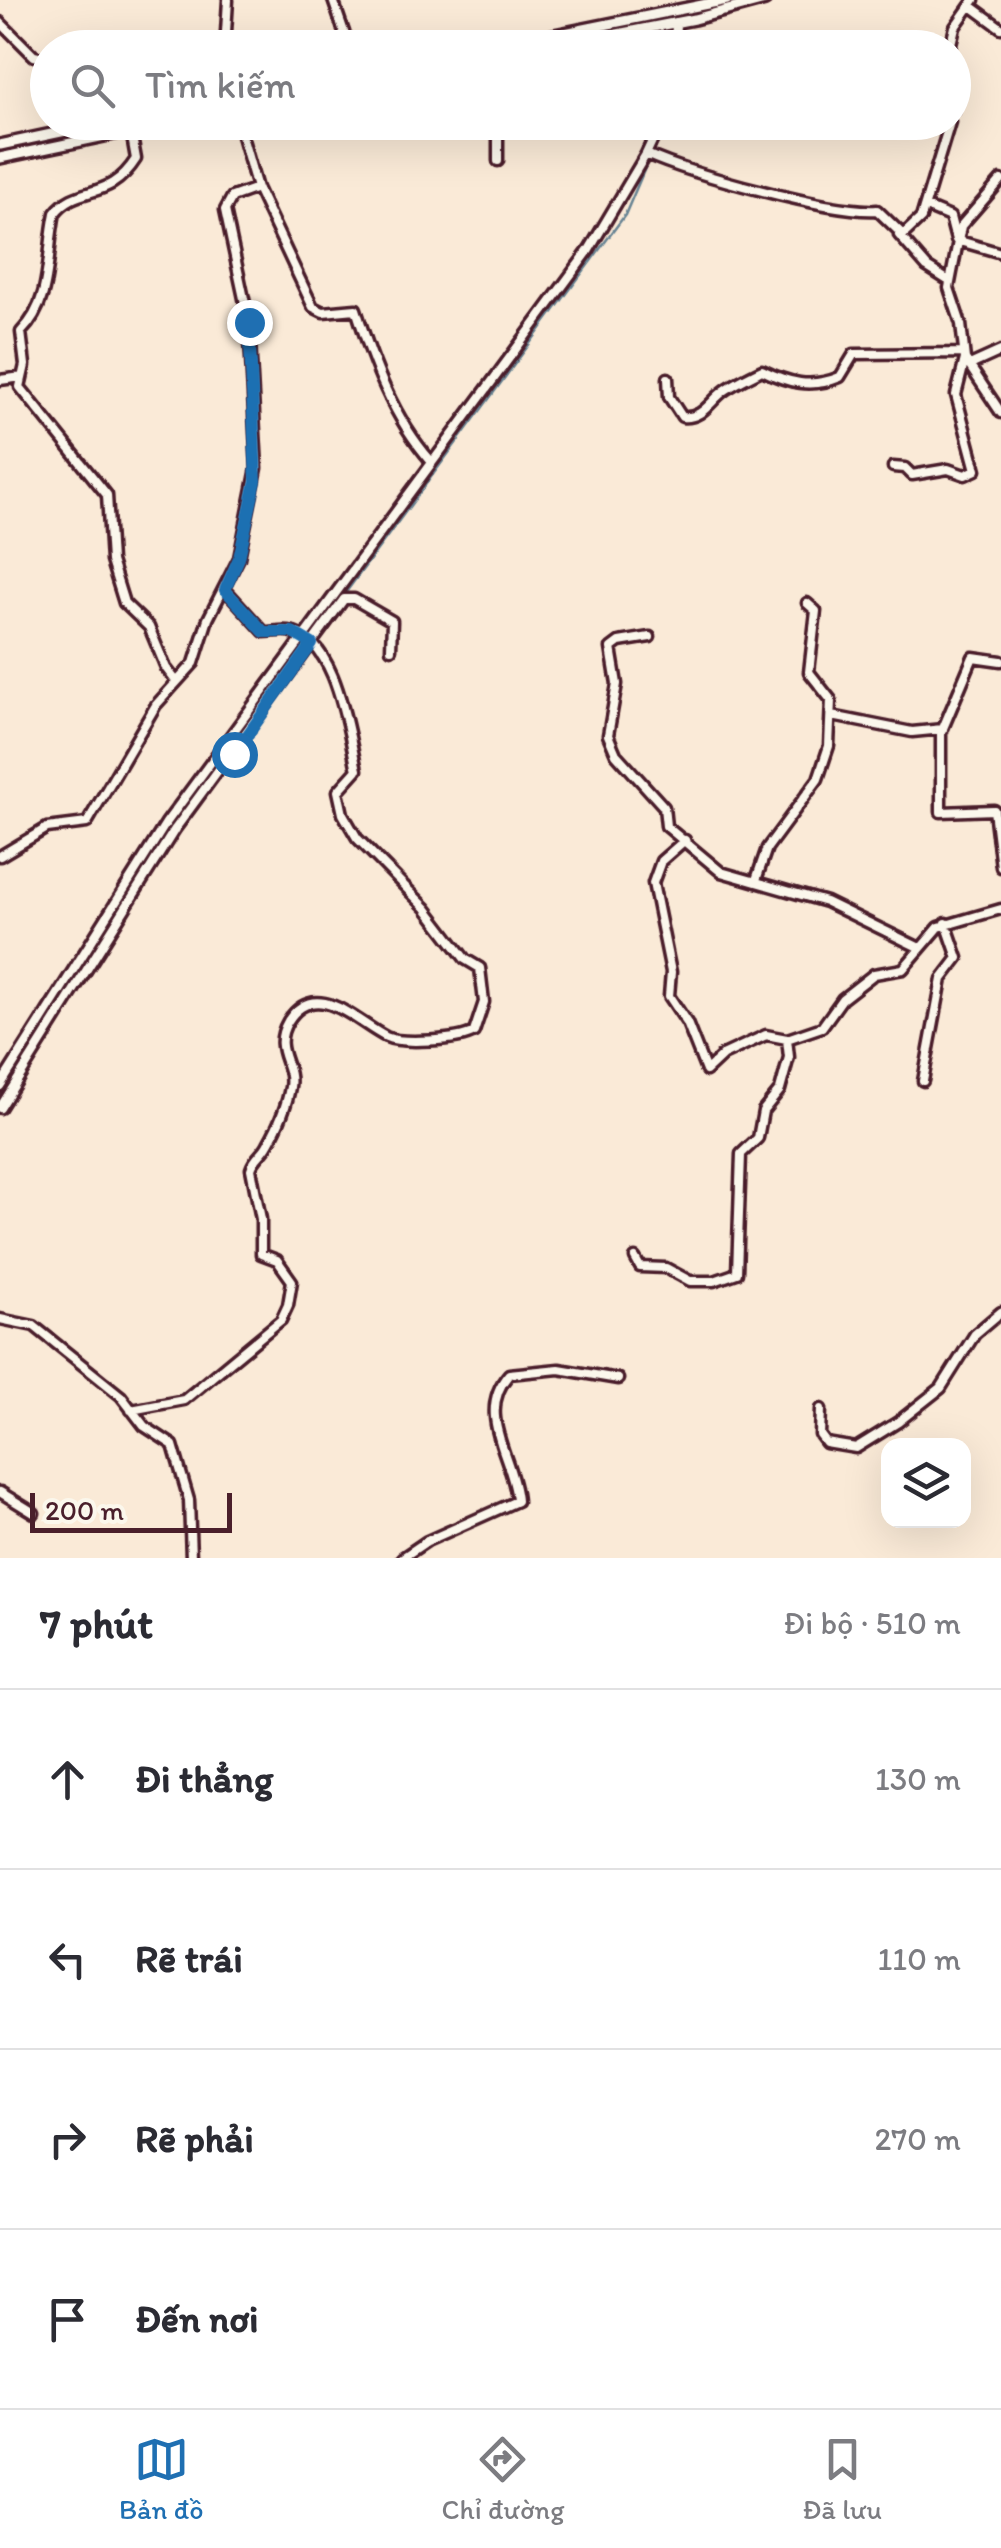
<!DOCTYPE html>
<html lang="vi">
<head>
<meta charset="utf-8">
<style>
  body { margin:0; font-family:Itim,sans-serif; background:#f7f7f7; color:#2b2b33 }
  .controls { position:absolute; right:30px; bottom:30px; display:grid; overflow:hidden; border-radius:20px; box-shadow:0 10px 40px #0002 }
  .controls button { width:90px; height:90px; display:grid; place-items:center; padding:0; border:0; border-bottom:2px solid #e1e1e2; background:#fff; color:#2b2b33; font:50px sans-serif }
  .scale { position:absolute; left:30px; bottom:25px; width:202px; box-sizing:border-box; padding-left:10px; border:5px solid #4a1f2b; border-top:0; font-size:28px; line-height:35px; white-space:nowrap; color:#4a1f2b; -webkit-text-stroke:8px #fbf7ec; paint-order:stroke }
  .stop { position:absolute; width:30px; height:30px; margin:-22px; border:8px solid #1f6fb2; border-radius:50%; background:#fff }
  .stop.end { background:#1f6fb2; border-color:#fff; box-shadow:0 2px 10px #0008 }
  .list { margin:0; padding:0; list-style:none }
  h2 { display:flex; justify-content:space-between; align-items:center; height:130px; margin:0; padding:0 40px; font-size:42px }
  h2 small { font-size:32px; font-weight:400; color:#7c7c81 }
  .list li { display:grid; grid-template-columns:65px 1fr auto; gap:30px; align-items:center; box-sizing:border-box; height:180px; padding:0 40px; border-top:2px solid #e1e1e2 }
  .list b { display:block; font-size:38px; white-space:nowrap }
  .list em { font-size:32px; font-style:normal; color:#7c7c81 }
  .icon { flex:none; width:55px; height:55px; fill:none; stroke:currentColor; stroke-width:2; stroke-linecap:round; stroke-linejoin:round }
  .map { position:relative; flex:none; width:1001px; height:1558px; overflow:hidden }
  .search { position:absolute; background:#fff; box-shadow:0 10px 40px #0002; left:30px; right:30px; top:30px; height:110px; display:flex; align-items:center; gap:25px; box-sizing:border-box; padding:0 35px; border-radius:55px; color:#7c7c81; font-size:38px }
  .sheet { height:850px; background:#fff }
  nav { display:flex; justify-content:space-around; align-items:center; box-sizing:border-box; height:140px; border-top:2px solid #e1e1e2; background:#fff; font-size:28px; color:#7c7c81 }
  nav a { display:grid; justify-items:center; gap:5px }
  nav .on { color:#1f6fb2 }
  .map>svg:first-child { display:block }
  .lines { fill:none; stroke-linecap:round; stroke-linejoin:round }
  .stream { stroke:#668393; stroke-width:2.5 }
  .minor-casing { stroke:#4a1f2b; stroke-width:15 }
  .tertiary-casing { stroke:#4a1f2b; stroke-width:16 }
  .minor { stroke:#fbf7ec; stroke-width:8 }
  .tertiary { stroke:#fbf7ec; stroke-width:9 }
  .route { stroke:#1f6fb2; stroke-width:12 }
</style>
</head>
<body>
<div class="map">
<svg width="1001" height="1558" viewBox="0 0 1001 1558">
  <rect width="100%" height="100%" fill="#faead7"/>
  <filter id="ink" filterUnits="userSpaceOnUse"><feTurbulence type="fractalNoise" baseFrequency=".01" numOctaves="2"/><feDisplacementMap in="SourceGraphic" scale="20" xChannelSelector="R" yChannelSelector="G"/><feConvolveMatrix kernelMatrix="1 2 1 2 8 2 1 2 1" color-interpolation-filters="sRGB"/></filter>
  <g filter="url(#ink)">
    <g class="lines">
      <!-- stream -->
      <path class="stream" d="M 652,153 L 665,122
        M 89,959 L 150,857 L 625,215 L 648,161
        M 0,1099 L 61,1004"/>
      <defs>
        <path id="minor" d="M 333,0 L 345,35 L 360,48
          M 971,6 L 1001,28
          M 0,22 L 34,56 L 48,59
          M 64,48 L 70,42 L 80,48
          M 225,48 L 228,0
          M 675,48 L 676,22
          M 950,48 L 955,27 L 974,0
          M 954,69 L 958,92 L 954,110
          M 238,122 L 257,188 L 313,307 L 323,312 L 356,309 C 373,363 393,418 431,461
          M 661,122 L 646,154 C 691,174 831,213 877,210 L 903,235 L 921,218 L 950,122
          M 131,131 L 136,159 C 108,203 78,183 55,213 C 46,255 53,300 21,332 L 25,365 L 20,387 L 107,495 L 111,561 L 124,603 L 149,627 L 166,668 L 176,681
          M 498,161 L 498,122
          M 1001,180 L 961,226 L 949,288 L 961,324 L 965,359 L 1001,413
          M 926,207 L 950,217 L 956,240 L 1001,253
          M 899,235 L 927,267 L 949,281
          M 970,365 L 1001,351
          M 668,378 L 669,397 L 682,417 C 703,419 710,401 724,391 C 735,383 750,376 762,370 C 788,383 811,389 840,377 L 854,354 L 963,353
          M 0,380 L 22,377
          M 893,467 L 905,468 L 912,475 L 948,469 L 965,475 L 976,470 L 956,395 L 965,359
          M 650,637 L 619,642 L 611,648 L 617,684 L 608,735 L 616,754 L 664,807 L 666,826 L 721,872 L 826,902 L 920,948
          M 1001,661 L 973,657 L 941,733 L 941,812 L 994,810 L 1001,867
          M 832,716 L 912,732 L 943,729
          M 685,840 L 661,861 L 653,883 L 671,972 L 669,996 L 687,1023 L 706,1071 L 723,1055 L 766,1035 L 787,1039 L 822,1027 L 842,999 L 874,974 L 903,969 L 939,927 L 1001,909
          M 0,856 L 47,828 L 87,823 L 156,705 L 194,663 L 208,619 L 239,558 L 257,468 L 249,322 L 225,210 L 232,197 L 257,188
          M 756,880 L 767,848 L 818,779 L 829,746 L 831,700 L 809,672 L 816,611 L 807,603
          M 923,1081 L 942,979 L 958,958 L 946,923
          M 0,1086 L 166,823 L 589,250 L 646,154
          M 0,1108 L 175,829 L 344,599 L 354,599 L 392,621 L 391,649
          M 635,1258 L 640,1267 L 666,1268 L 690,1281 L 714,1281 L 737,1273 L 741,1154 L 758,1138 L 763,1111 L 780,1090 L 789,1057 L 787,1039
          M 0,1319 L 34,1326 L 121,1396 L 144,1426 L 173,1445 L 189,1500 L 191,1558
          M 821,1409 L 820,1435 L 826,1443 L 856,1448 L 898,1422 L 941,1388 L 975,1334 L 1001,1312
          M 131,1410 L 184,1400 L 281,1320 L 288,1305 L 292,1281 L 277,1260 L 261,1254 L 261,1219 L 251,1169 C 254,1158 263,1154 268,1144 C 277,1128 287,1105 290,1087 C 294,1063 271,1050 288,1021 C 316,977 356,1022 386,1037 C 401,1044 459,1041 474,1032 L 484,1002 L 480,968 L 465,959 L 426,908 L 357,838 L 343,814 L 338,791 L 357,770 C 348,733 337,637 288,631 C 280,630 272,632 264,632 L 225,589
          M 0,1492 L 34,1513
          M 402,1558 L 427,1541 L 517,1501 C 514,1458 474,1414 509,1374 L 559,1369 L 618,1379"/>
        <path id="tertiary" d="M 490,48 L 727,0
          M 546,48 L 694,19 L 765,0
          M 0,145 L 108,122
          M 0,158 L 171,122"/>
      </defs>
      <!-- minor casing -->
      <use href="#minor" class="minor-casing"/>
      <!-- tertiary casing -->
      <use href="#tertiary" class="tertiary-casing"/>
      <!-- minor -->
      <use href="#minor" class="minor"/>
      <!-- tertiary -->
      <use href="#tertiary" class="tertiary"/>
    </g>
  </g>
  <g class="lines" filter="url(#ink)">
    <!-- route -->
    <path class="route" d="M 234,754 L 312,644 L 292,632 L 264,632 L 225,590 L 239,558 L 256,481 L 249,322"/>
  </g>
</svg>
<div class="controls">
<button><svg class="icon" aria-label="layers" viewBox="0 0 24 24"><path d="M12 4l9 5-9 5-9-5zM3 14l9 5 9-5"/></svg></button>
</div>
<div class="scale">200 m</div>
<div class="stop" style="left:234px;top:754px"></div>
<div class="stop end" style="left:249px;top:322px"></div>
<div class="search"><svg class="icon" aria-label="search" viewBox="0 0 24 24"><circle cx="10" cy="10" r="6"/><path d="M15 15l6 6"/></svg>Tìm kiếm</div>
</div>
<section class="sheet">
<h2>7 phút<small>Đi bộ · 510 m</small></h2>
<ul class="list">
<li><svg class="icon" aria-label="ahead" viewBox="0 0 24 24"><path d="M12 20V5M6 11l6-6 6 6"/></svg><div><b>Đi thẳng</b></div><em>130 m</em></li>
<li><svg class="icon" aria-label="left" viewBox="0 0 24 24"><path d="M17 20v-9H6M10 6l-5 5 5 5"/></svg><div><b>Rẽ trái</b></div><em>110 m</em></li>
<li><svg class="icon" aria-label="right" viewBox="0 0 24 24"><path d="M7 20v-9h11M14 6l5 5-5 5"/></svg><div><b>Rẽ phải</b></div><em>270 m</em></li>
<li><svg class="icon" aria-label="arrive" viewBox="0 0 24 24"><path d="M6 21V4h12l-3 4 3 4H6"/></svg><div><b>Đến nơi</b></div></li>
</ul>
</section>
<nav>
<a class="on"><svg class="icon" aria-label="map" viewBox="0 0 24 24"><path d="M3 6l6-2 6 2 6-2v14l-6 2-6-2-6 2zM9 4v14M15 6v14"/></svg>Bản đồ</a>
<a><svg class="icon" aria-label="directions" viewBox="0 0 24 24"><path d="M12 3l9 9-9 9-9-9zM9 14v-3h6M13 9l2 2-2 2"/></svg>Chỉ đường</a>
<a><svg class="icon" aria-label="saved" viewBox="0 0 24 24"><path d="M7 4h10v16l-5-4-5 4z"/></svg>Đã lưu</a>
</nav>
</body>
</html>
